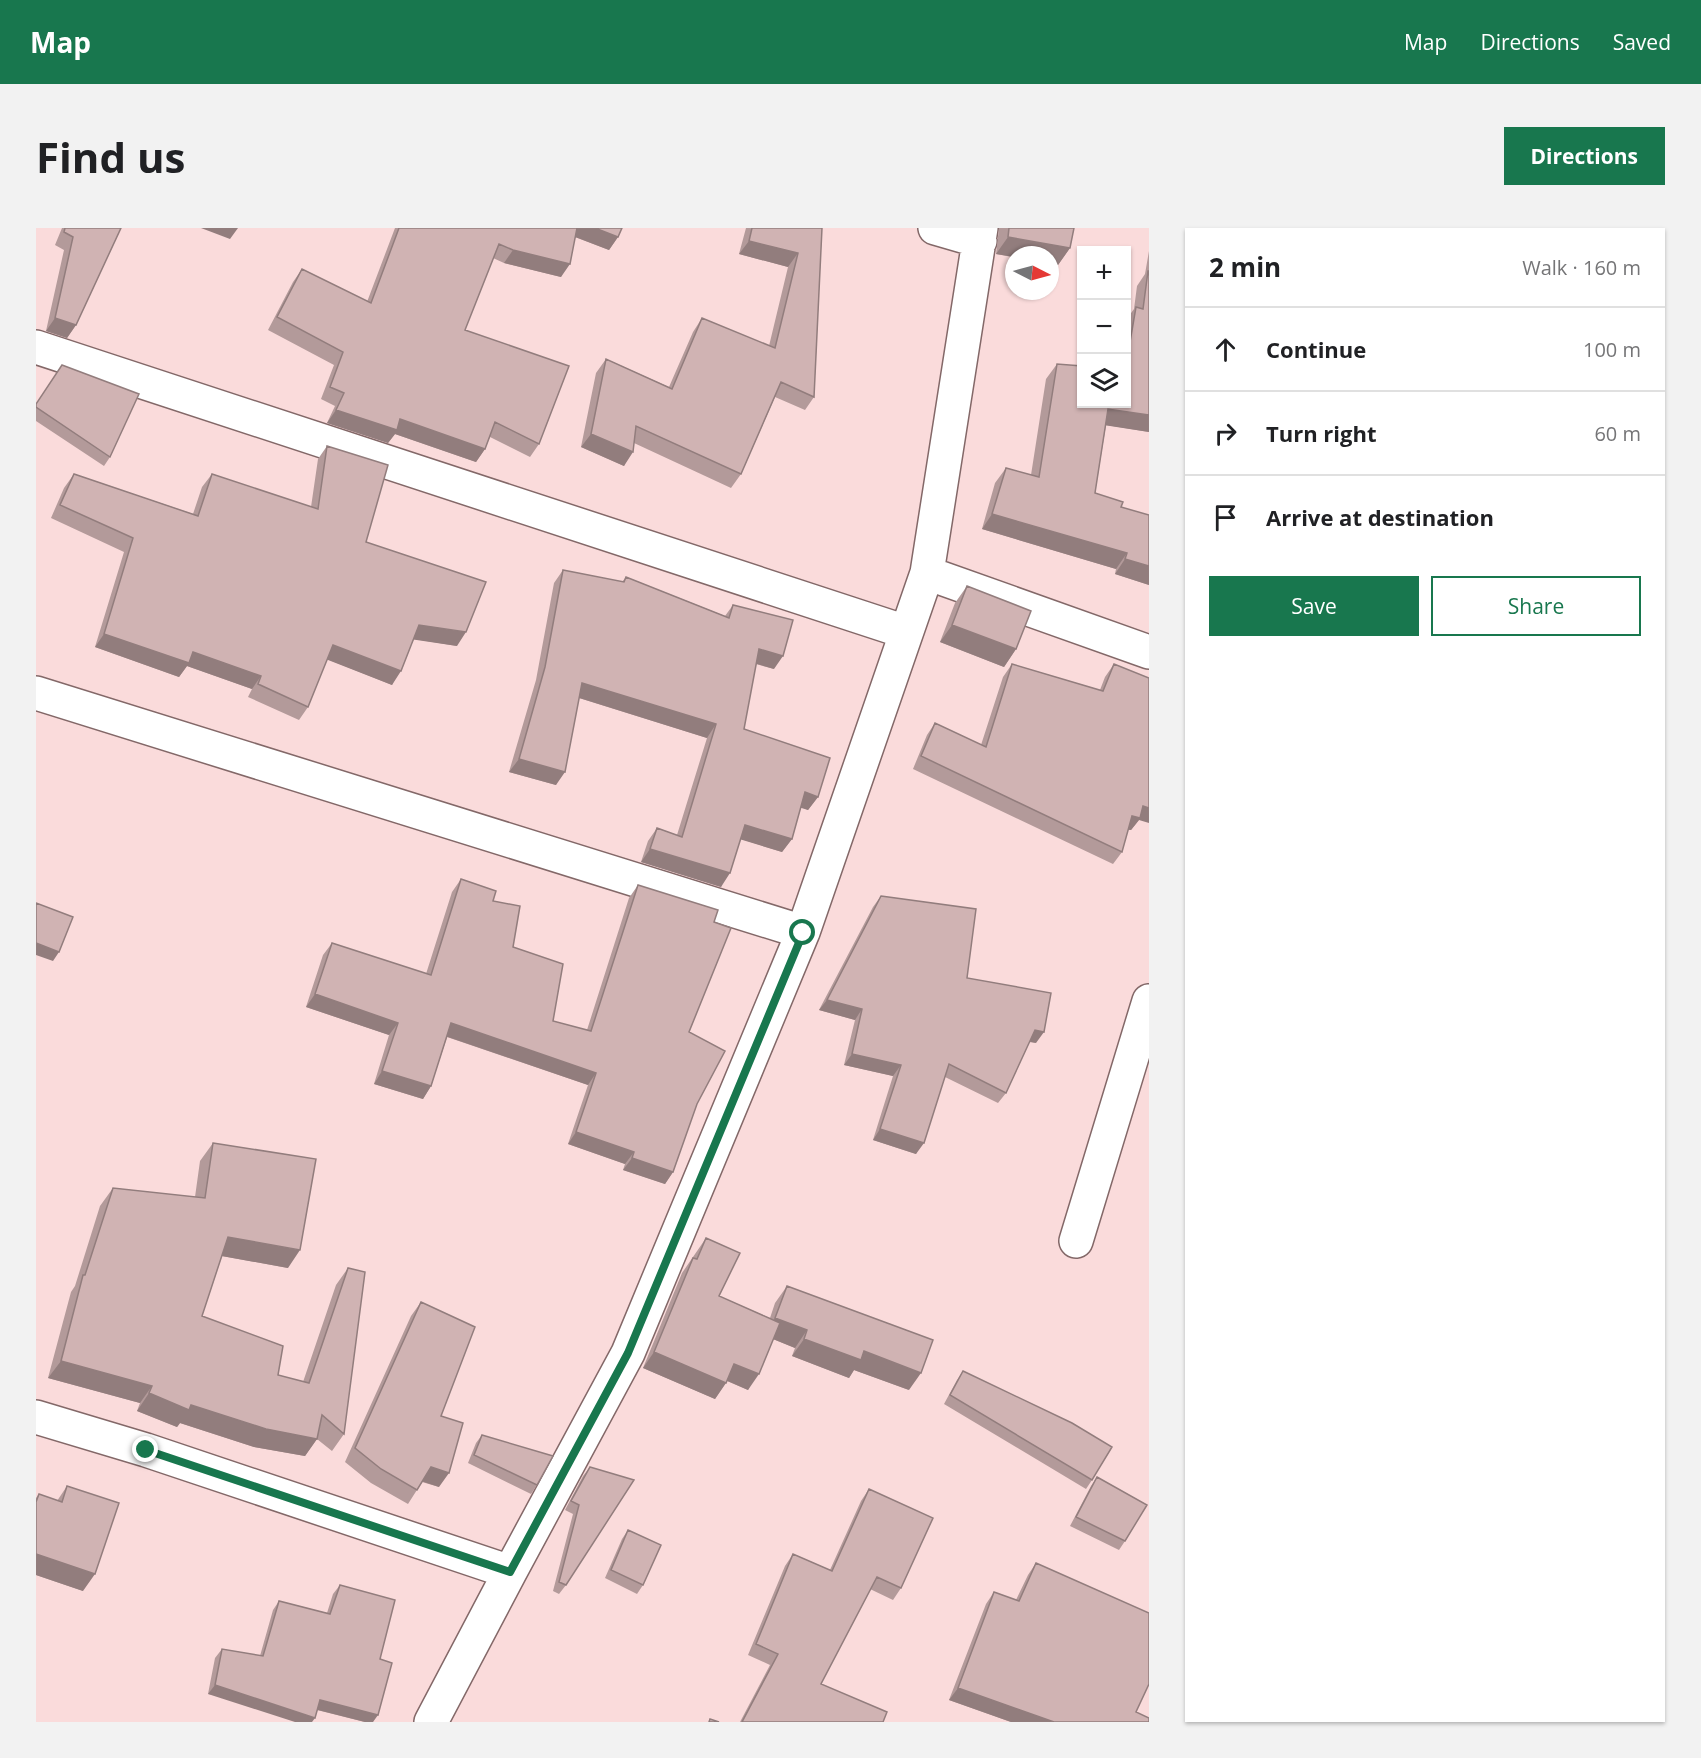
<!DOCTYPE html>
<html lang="en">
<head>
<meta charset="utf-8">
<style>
  body { margin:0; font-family:"Open Sans",sans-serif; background:#f2f2f2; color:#202124 }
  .controls { position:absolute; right:18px; top:18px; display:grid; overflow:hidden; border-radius:0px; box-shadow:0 2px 4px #0004 }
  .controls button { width:54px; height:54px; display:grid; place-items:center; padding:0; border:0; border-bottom:2px solid #e0e0e0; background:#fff; color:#202124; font:30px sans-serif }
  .compass { position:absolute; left:969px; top:18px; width:54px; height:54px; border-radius:50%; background:#fff; box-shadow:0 2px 4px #0004; rotate:96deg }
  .stop { position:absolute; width:18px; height:18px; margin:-14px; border:4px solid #18774e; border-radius:50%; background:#fff }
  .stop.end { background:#18774e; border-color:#fff; box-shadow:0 2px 6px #0008 }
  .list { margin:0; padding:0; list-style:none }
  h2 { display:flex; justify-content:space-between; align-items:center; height:78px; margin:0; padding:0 24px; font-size:26px }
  h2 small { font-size:20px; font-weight:400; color:#757577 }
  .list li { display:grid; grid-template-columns:39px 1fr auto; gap:18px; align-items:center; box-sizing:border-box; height:84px; padding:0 24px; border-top:2px solid #e0e0e0 }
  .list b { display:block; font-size:22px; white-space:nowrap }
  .list em { font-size:20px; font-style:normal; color:#757577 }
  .actions { display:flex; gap:12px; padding:18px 24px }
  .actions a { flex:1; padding:14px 0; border:2px solid #18774e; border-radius:0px; text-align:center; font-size:21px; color:#18774e }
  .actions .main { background:#18774e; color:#fff }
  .icon { flex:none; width:33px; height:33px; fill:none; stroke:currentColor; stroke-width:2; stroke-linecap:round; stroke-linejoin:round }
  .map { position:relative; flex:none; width:1113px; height:1494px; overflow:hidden; border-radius:0px }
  header { display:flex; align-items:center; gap:36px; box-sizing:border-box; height:84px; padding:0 30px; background:#18774e; color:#fff }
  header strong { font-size:28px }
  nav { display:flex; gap:33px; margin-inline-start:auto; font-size:21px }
  .intro { display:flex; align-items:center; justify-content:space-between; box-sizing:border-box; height:144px; padding:0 36px }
  h1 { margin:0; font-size:42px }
  .button { padding:15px 27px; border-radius:0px; background:#18774e; color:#fff; font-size:21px; font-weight:700 }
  main { display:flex; gap:36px; padding:0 36px }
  aside { flex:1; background:#fff; border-radius:0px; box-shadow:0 2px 4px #0004 }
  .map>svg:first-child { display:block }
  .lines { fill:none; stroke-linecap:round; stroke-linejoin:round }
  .minor-casing { stroke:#836868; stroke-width:36 }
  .minor { stroke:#fff; stroke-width:33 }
  .wall { fill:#b39a9a }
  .shaded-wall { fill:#927d7d }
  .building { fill:#d0b3b3; stroke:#927d7d; stroke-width:1.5 }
  .route { stroke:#18774e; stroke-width:8 }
</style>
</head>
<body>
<header>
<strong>Map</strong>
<nav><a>Map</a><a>Directions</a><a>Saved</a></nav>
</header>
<div class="intro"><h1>Find us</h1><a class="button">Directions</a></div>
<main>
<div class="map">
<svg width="1113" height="1494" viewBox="0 0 1113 1494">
  <rect width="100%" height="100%" fill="#fadbdb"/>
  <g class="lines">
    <defs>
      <path id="minor" d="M 899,0 L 944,13
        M 0,119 L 870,404
        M 891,345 L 1113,424
        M 0,465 L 767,704
        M 1040,1013 L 1113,773
        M 0,1189 L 110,1222 L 474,1344
        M 395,1494 L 474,1344 L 592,1125 L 767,704 L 891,345 L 945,0"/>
    </defs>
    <!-- minor casing -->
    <use href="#minor" class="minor-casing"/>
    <!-- minor -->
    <use href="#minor" class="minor"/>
  </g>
  <!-- wall -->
  <path class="wall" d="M 26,0 L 85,0 L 40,97 L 31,110 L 10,103 L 28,22 L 19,17 Z
    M 359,0 L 586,0 L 582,9 L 573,22 L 539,9 L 525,49 L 468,35 L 457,30 L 429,102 L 503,216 L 494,229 L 454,209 L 449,221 L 440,234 L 359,206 L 352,215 L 291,195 L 299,178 L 285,171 L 298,137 L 232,102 L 257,54 L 266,41 L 331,74 Z
    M 710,0 L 786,0 L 778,169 L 769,182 L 739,169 L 705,246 L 695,260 L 598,215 L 588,238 L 545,219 L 560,145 L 570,131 L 633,159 L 657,104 L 666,90 L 733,118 L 752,39 L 703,26 Z
    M 963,0 L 1038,0 L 1034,20 L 1022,37 L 960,26 Z
    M 1113,23 L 1113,204 L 1070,197 L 1059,265 L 1085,279 L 1113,357 L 1079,346 L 1080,341 L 946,301 L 959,255 L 970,240 L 995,247 L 1010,151 L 1021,136 L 1090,176 L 1090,92 L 1098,81 L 1101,58 L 1109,46 Z
    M 0,176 L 74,229 L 68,238 L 0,193 Z
    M 291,218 L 330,314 L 421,418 L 378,411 L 356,457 L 291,431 L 272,479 L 263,492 L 212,469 L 216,461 L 151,438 L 143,449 L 59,419 L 88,324 L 15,290 L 28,260 L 38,246 L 157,286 L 166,259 L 176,246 L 275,279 L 282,231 Z
    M 527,342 L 586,354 L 590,349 L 689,388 L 697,377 L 738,441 L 720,436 L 708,501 L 782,569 L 772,582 L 765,579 L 756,611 L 746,624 L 705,611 L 685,659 L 605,634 L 612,613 L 621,600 L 641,607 L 671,510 L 543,470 L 520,557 L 473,544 L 500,452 L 518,355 Z
    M 931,358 L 980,421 L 968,439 L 904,414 L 919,375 Z
    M 976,436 L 1064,462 L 1069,449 L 1078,436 L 1103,592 L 1095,602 L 1092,602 L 1086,624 L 1077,636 L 877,541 L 891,507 L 899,495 L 945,517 L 967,449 Z
    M 425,651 L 457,673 L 477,719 L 517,793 L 551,802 L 593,670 L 602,657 L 678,694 L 653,804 L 661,876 L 637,944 L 629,956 L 587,942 L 589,936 L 532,916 L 552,857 L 411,809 L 395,858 L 387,871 L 338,856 L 353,807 L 270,779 L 287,727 L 296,715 L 390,746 L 416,664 Z
    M 845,668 L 1000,815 L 993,814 L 970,865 L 962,875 L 909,849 L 880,926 L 837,912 L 857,848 L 808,837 L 819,792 L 783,782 L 837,679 Z
    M 177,915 L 252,1040 L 186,1028 L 166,1088 L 242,1147 L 267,1154 L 300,1057 L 312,1040 L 308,1206 L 296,1223 L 281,1211 L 269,1228 L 218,1219 L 144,1195 L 141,1199 L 101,1183 L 104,1175 L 12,1150 L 35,1064 L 39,1058 L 64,978 L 77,960 L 159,969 L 164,933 Z
    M 670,1010 L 683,1068 L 734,1090 L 739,1075 L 751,1058 L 873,1162 L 818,1142 L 813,1150 L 756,1128 L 759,1120 L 737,1111 L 712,1162 L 691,1153 L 679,1171 L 607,1140 L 646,1045 Z
    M 385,1074 L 403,1259 L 386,1254 L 372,1276 L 335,1255 L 309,1234 L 375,1088 Z
    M 927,1143 L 1056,1252 L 1050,1261 L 908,1176 L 921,1152 Z
    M 446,1207 L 501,1257 L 495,1266 L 432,1235 L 440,1215 Z
    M 554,1239 L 530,1357 L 523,1366 L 517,1363 L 537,1286 L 529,1282 L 547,1248 Z
    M 1061,1249 L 1089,1313 L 1083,1322 L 1034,1298 L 1055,1258 Z
    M 31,1258 L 47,1363 L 0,1347 L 0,1270 L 3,1266 L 21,1273 Z
    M 833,1261 L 865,1360 L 857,1372 L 834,1361 L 785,1456 L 847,1494 L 704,1494 L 734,1437 L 712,1427 L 749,1338 L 757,1326 L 794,1342 L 825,1273 Z
    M 592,1302 L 607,1357 L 601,1366 L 569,1350 L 586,1311 Z
    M 1000,1335 L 1100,1484 L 1113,1494 L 975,1494 L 913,1472 L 950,1376 L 958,1364 L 980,1372 L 992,1347 Z
    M 304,1357 L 344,1431 L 337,1494 L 329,1494 L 281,1482 L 172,1466 L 179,1430 L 186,1421 L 224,1428 L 237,1382 L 243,1373 L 291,1385 L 297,1366 Z"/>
  <!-- shaded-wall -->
  <path class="shaded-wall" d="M 165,0 L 202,0 L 194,11 Z
    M 539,0 L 559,0 L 582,9 L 573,22 L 534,7 Z
    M 972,9 L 1034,20 L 1022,37 L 1014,36 L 1014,27 L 978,27 L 978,29 L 960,26 Z
    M 713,13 L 762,25 L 752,39 L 703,26 Z
    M 477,22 L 534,36 L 525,49 L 468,35 Z
    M 19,90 L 40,97 L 31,110 L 10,103 Z
    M 1072,181 L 1113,187 L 1113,204 L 1061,196 Z
    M 300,182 L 364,191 L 449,221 L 440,234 L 359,206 L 352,215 L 291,195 Z
    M 555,206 L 597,224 L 588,238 L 545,219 Z
    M 956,286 L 1091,325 L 1080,341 L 946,301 Z
    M 1089,331 L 1113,338 L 1113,357 L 1079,346 Z
    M 383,397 L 430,404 L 421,418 L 374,411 Z
    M 916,397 L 980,421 L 968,439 L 904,414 Z
    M 68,406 L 157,424 L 225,448 L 216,461 L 151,438 L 143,449 L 59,419 Z
    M 297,417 L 365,443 L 356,457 L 287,430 Z
    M 723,421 L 747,428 L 738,441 L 714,434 Z
    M 546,455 L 680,496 L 671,510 L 537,468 Z
    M 483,531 L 529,544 L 520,557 L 473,544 Z
    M 769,564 L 782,569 L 772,582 L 759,578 Z
    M 1107,578 L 1113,580 L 1113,595 L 1103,592 L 1095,602 L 1088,601 L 1096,588 Z
    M 709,597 L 756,611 L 746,624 L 700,610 Z
    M 614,621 L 694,645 L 685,659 L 605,634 Z
    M 0,715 L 23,724 L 17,733 L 0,727 Z
    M 279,766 L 362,795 L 353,807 L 270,779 Z
    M 791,772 L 826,781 L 819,792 L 783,782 Z
    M 415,795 L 560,845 L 552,857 L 406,807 Z
    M 999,802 L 1008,804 L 1000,815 L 991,813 Z
    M 816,826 L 865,837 L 857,848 L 808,837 Z
    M 346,843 L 395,858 L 387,871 L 338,856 Z
    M 844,901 L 888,915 L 880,926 L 837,912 Z
    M 540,904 L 598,924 L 589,936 L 532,916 Z
    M 596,930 L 637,944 L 629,956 L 587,942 Z
    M 192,1009 L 264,1022 L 252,1040 L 180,1027 Z
    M 739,1090 L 771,1102 L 759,1120 L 727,1107 Z
    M 768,1111 L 828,1123 L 885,1145 L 873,1162 L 818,1142 L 813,1150 L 756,1128 Z
    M 618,1124 L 690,1155 L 679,1171 L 607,1140 Z
    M 25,1133 L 116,1158 L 104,1175 L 12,1150 Z
    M 698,1136 L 723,1146 L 712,1162 L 687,1151 Z
    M 113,1165 L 155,1177 L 281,1211 L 269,1228 L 218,1219 L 144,1195 L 141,1199 L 101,1183 Z
    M 395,1239 L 413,1245 L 403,1259 L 385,1253 Z
    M 0,1326 L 59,1346 L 47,1363 L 0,1347 Z
    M 179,1457 L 279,1490 L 276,1494 L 259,1494 L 172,1466 Z
    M 922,1460 L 1018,1494 L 975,1494 L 913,1472 Z
    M 284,1472 L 342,1487 L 337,1494 L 329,1494 L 278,1481 Z"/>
  <!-- building -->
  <path class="building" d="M 29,0 L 85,0 L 40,97 L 19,90 L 37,9 L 28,4 Z
    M 363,0 L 541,0 L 534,36 L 477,22 L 463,16 L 429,102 L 533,138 L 503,216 L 459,194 L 449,221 L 364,191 L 361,202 L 300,182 L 308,165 L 294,159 L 307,124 L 241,89 L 266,41 L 335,75 Z
    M 559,0 L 586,0 L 582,9 Z
    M 716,0 L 786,0 L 778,169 L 745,154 L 705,246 L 600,198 L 597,224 L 555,206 L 570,131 L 636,161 L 666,90 L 739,120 L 762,25 L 713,13 Z
    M 973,0 L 1038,0 L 1034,20 L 972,9 Z
    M 1112,43 L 1113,43 L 1113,187 L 1072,181 L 1059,265 L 1087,274 L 1085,279 L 1113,287 L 1113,338 L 1089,331 L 1091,325 L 956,286 L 970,240 L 1003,249 L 1021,136 L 1046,138 L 1046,176 L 1090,176 L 1090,137 L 1100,79 L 1107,81 Z
    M 26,137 L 103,166 L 74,229 L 0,179 L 0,176 Z
    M 291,218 L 352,237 L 330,314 L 450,354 L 430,404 L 383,397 L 365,443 L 297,417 L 272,479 L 222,456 L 225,448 L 157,424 L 153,435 L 68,406 L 97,310 L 24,277 L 38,246 L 162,288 L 176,246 L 282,281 Z
    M 527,342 L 588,354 L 590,349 L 693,390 L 697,377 L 757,392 L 747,428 L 723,421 L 708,501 L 794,530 L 782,569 L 769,564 L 756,611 L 709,597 L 694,645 L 614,621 L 621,600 L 646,609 L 680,496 L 546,455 L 529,544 L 483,531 L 509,439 Z
    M 931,358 L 995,383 L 980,421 L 916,397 Z
    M 976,436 L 1067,463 L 1078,436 L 1113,450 L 1113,580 L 1107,578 L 1104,590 L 1096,588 L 1086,624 L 885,528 L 899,495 L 950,519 Z
    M 425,651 L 460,663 L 457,673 L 484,678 L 477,719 L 527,736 L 517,793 L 555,803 L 602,657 L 682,682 L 678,694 L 695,700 L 653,804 L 689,823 L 661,876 L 637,944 L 596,930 L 598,924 L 540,904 L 560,845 L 415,795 L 395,858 L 346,843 L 362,795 L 279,766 L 296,715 L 395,747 Z
    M 845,668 L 940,681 L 931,750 L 1015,765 L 1008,804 L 999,802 L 970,865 L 913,836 L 888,915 L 844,901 L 865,837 L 816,826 L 826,781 L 791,772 Z
    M 0,675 L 37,689 L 23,724 L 0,715 Z
    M 177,915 L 280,931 L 264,1022 L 192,1009 L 166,1088 L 247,1118 L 242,1147 L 273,1155 L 312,1040 L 329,1044 L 308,1206 L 286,1187 L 281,1211 L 230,1201 L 155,1177 L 153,1182 L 113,1165 L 116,1158 L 25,1133 L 47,1047 L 49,1047 L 77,960 L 169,970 Z
    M 670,1010 L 704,1025 L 683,1068 L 744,1095 L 723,1146 L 698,1136 L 690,1155 L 618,1124 L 657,1030 L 661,1031 Z
    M 751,1058 L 897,1112 L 885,1145 L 828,1123 L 825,1132 L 768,1111 L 771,1102 L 739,1090 Z
    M 385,1074 L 439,1099 L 405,1188 L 427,1195 L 413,1245 L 395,1239 L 381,1262 L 345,1241 L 319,1220 Z
    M 927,1143 L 1036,1195 L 1076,1219 L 1056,1252 L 914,1167 Z
    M 446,1207 L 517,1228 L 501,1257 L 438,1227 Z
    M 554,1239 L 598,1252 L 530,1357 L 523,1354 L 543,1277 L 535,1273 Z
    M 1061,1249 L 1111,1277 L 1089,1313 L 1040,1289 Z
    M 31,1258 L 83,1275 L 59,1346 L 0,1326 L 0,1274 L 3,1266 L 26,1274 Z
    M 833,1261 L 897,1290 L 865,1360 L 841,1349 L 785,1456 L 851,1484 L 847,1494 L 706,1494 L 742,1426 L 720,1416 L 757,1326 L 796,1343 Z
    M 592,1302 L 625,1317 L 607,1357 L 575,1342 Z
    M 1000,1335 L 1113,1385 L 1113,1456 L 1100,1484 L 1113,1490 L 1113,1494 L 1018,1494 L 922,1460 L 958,1364 L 983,1373 Z
    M 304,1357 L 359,1372 L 344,1431 L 356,1435 L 342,1487 L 284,1472 L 279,1490 L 179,1457 L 186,1421 L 227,1428 L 243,1373 L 294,1386 Z
    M 674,1491 L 683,1494 L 673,1494 Z"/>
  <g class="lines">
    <!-- route -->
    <path class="route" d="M 110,1222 L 474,1344 L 592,1125 L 767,705"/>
  </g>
</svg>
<div class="controls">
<button>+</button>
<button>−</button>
<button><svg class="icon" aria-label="layers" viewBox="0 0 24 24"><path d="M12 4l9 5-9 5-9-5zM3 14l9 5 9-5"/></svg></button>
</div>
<svg class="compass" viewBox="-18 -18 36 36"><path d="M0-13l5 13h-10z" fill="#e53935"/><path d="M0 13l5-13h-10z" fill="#757577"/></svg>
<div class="stop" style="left:767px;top:705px"></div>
<div class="stop end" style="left:110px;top:1222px"></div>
</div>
<aside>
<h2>2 min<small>Walk · 160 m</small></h2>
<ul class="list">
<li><svg class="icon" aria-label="ahead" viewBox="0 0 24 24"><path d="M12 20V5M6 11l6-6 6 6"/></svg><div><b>Continue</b></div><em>100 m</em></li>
<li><svg class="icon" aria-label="right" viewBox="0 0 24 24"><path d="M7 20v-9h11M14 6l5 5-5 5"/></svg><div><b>Turn right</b></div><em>60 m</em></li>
<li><svg class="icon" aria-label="arrive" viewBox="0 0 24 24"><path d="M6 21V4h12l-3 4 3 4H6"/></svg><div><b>Arrive at destination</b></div></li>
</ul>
<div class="actions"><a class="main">Save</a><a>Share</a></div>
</aside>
</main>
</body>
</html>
